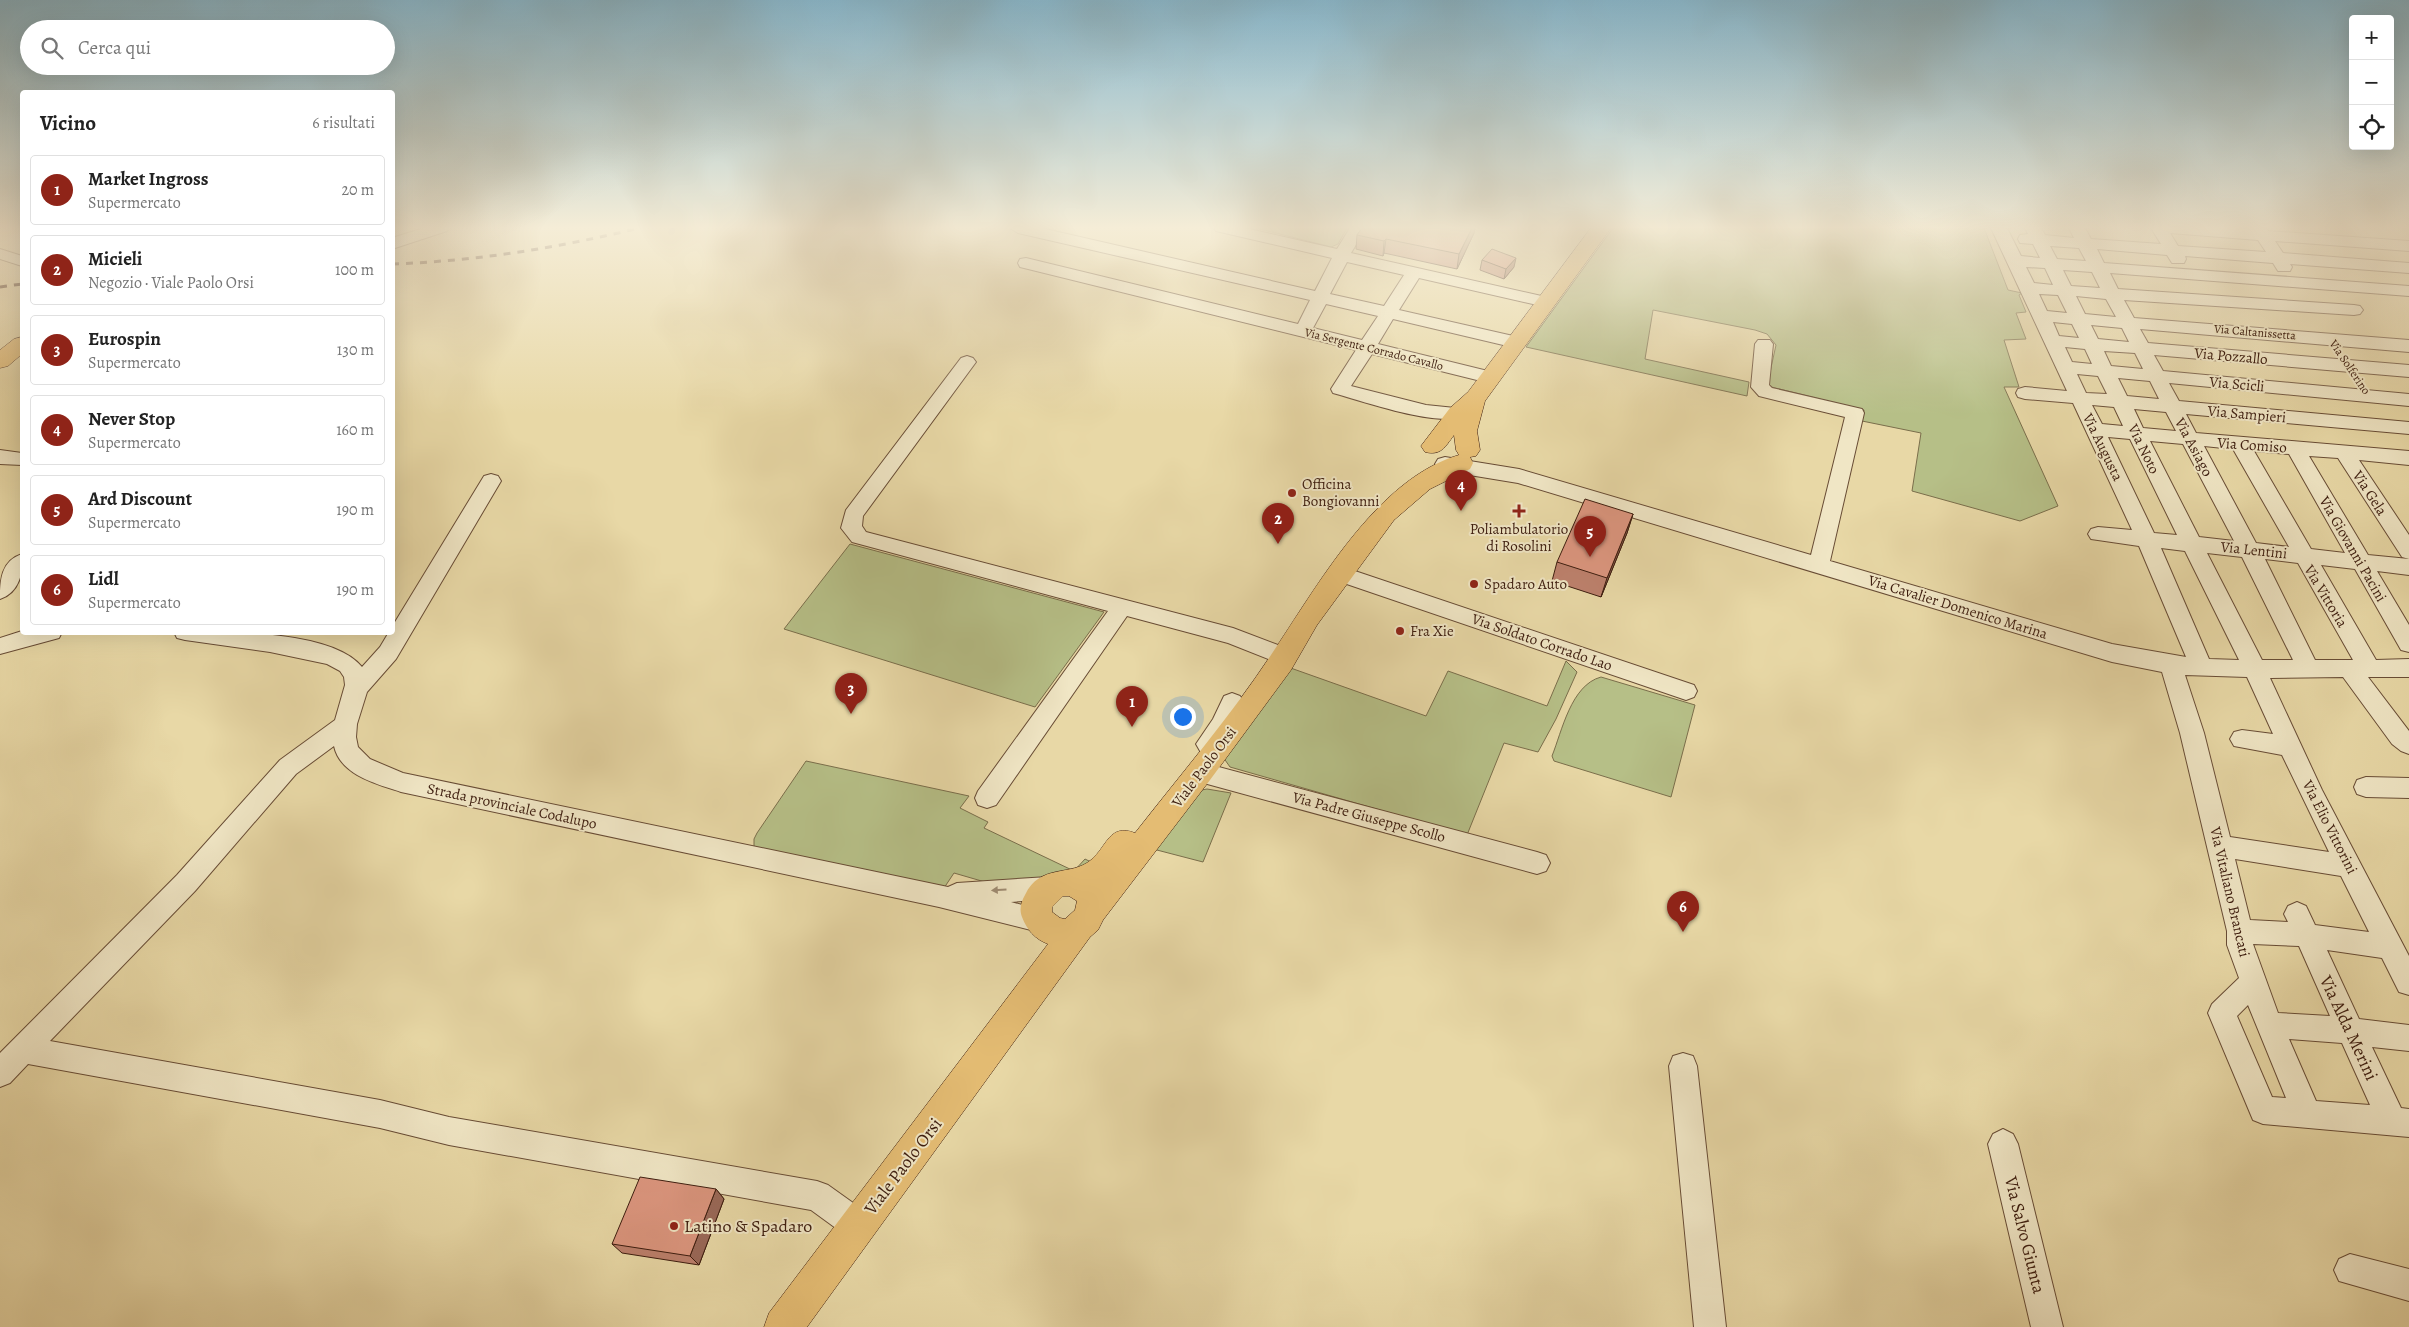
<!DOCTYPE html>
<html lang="it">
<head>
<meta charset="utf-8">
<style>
  body { margin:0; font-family:Alegreya,serif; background:#f2f2f2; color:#222 }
  .controls { position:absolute; right:15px; top:15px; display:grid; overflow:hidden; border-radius:5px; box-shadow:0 5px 20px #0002 }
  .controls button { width:45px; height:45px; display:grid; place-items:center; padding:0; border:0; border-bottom:1px solid #e0e0e0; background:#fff; color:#222; font:25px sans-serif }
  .you { position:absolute; left:1182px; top:716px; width:18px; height:18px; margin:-12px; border:4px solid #fff; border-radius:50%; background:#1a73e8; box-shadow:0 0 0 8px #1a73e833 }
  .badge { display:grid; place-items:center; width:32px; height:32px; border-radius:50%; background:#8f2418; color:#fff; font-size:16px; font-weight:700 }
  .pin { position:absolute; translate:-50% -41px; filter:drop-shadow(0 1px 2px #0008) }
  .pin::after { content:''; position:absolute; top:26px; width:18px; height:15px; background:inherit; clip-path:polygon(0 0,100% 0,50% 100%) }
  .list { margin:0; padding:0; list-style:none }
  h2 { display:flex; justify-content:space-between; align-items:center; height:65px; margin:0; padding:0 20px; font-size:21px }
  h2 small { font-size:16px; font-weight:400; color:#767676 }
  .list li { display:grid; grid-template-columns:32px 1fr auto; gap:15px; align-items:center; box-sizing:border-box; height:70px; margin:0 10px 10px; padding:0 10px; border:1px solid #e0e0e0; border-radius:5px }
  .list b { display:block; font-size:19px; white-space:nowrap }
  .list p { margin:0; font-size:16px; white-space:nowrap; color:#767676 }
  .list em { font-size:16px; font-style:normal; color:#767676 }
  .icon { flex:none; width:28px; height:28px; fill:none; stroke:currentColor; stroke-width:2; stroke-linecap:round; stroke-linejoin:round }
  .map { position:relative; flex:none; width:2409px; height:1327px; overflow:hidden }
  .search { position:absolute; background:#fff; box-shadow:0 5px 20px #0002; left:20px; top:20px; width:375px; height:55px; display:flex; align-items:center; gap:12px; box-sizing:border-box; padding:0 18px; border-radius:28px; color:#767676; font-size:19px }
  .panel { position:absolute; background:#fff; box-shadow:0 5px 20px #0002; left:20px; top:90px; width:375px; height:545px; border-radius:5px }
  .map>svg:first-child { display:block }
  .green { fill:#b6bf87; stroke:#7a6e4b }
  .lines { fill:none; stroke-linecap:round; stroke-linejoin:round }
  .minor-casing { stroke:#684c35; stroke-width:2 }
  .major-casing { stroke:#3d1d0f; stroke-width:1 }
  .highway-casing { stroke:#3d1d0f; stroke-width:1 }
  .minor { fill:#f0e6c5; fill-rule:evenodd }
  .major { fill:#e4bc73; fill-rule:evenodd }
  .highway { fill:#e4bc73; fill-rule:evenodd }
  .rail { stroke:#3d1d0f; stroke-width:3; stroke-dasharray:7 7; stroke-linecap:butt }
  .wall { fill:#bd816d; stroke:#3d1d0f }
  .shaded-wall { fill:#9a6959; stroke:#3d1d0f }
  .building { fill:#dc967f; stroke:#3d1d0f }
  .oneway { fill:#9f8c73 }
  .poi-dot { fill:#8f2418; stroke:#f0e6c5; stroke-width:2 }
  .labels { text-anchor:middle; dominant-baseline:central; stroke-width:4; stroke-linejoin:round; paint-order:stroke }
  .far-street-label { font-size:12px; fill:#3d1d0f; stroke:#f0e6c5 }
  .street-label { font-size:15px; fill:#3d1d0f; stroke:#f0e6c5 }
  .poi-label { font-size:15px; fill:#3d1d0f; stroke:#f0e6c5; text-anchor:start }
  .near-street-label { font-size:18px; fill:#3d1d0f; stroke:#f0e6c5 }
  .near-poi-label { font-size:18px; fill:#3d1d0f; stroke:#f0e6c5; text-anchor:start }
</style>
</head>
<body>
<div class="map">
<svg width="2409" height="1327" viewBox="0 0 2409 1327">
  <rect width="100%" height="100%" fill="#e8d8a6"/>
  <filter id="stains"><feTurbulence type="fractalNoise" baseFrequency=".004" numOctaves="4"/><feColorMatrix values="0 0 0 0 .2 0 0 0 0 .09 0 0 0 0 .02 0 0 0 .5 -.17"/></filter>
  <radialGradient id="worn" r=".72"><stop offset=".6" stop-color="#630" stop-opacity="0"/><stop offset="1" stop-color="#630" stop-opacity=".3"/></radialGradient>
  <!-- green -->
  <path class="green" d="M 1256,228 L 1347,228 L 1338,244 L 1331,247 Z
    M 1613,228 L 1984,228 L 2008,290 L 2022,293 L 2019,295 L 2026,312 L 2016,313 L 2026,339 L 2004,340 L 2019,387 L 2004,387 L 2058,506 L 2020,521 L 1912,491 L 1921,433 L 1862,421 L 1864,410 L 1767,386 L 1776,345 L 1767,334 L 1755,330 L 1653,310 L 1645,359 L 1749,382 L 1747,396 L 1526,347 Z
    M 850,544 L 1104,612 L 1035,707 L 784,629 Z
    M 1566,661 L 1577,672 L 1556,719 L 1538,752 L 1504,743 L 1467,835 L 1230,767 L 1223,757 L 1285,666 L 1426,716 L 1448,671 L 1547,706 Z
    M 1601,677 L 1695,705 L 1671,797 L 1554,761 L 1552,756 C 1562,731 1571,685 1601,677 Z
    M 806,761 L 969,796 L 960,808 L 988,822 L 984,828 L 1074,871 L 1085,859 L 1097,865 L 1050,879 L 985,882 L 954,873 L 944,888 L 754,847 L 754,839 L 757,833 Z
    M 1207,789 L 1231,793 L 1203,862 L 1153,849 L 1196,791 Z"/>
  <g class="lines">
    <defs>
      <path id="minor" d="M 424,228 L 449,228 L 447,231 L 392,249 L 392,238 Z
        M 1010,228 L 1041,228 L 1315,291 L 1332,258 L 1216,231 L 1214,228 L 1245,228 L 1337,249 L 1350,228 L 1366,228 L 1351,253 L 1546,297 L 1552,298 L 1555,302 L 1552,306 L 1546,307 L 1419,278 L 1399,310 L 1522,338 L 1525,342 L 1522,346 L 1516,348 L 1393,319 L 1378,344 L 1496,373 L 1498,377 L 1496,381 L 1489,383 L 1372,354 L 1351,386 L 1426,405 L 1465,409 L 1467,413 L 1465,417 C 1433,426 1366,402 1333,393 L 1331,389 L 1356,350 L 1020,267 L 1018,263 L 1020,259 L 1026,258 L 1298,324 L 1310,300 L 1018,233 ZM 1347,262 L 1404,275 L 1384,306 L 1330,294 ZM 1326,304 L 1378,316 L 1362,340 L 1313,328 Z
        M 1991,228 L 2007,228 L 2021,256 L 2040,258 L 2033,244 L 2020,243 L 2018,239 L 2020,235 L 2028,234 L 2025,228 L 2041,228 L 2045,235 L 2074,238 L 2069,228 L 2085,228 L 2091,239 L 2161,244 L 2151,228 L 2266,228 L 2268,231 L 2409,241 L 2409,251 L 2275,241 L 2283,253 L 2409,263 L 2409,273 L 2290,264 L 2292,267 L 2290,271 L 2278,271 L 2273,263 L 2185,256 L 2186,259 L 2184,263 L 2172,263 L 2167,255 L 2097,249 L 2104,263 L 2409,286 L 2409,296 L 2110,273 L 2118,289 L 2354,305 L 2360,306 L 2363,310 L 2360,314 L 2354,315 L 2124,300 L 2134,318 L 2409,340 L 2409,352 L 2140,329 L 2148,343 L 2409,365 L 2409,377 L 2154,355 L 2163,371 L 2409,394 L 2409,406 L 2169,383 L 2179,401 L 2409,422 L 2409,434 L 2186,414 L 2196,433 L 2409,451 L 2409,465 L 2359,460 L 2409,535 L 2409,575 L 2377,571 L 2409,625 L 2409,652 L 2401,650 L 2355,569 L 2321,565 L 2376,660 L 2409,659 L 2409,677 L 2368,677 L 2409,731 L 2409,754 L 2401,751 L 2392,744 L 2343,677 L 2270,678 L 2322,790 L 2409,956 L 2409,995 L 2399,992 L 2382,958 L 2327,950 L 2359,1019 L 2409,1025 L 2409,1051 L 2372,1047 L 2401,1108 L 2409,1109 L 2409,1137 L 2263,1124 L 2253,1120 L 2208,1013 L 2212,1004 L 2239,978 L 2227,945 L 2227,931 L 2180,733 L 2162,672 L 2112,662 L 1518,483 L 1445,471 L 1438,469 L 1435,464 L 1438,459 L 1445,457 L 1519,469 L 1811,555 L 1845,417 L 1759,396 L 1751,387 L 1755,344 L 1758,340 L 1770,340 L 1773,344 L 1769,385 L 1772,388 L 1862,409 L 1864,413 L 1830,561 L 2112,644 L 2186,657 L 2139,546 L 2091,539 L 2088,534 L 2091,529 L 2098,527 L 2132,530 L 2073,403 L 2025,399 L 2018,397 L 2016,393 L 2018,389 L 2025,387 L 2067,391 ZM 2170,233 L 2258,240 L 2266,252 L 2178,246 ZM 2050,246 L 2079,248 L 2086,261 L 2057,259 ZM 2026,267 L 2045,268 L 2053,285 L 2034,283 ZM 2063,270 L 2092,272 L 2100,288 L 2071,286 ZM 2039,294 L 2058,295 L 2067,313 L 2047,311 ZM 2076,296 L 2106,299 L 2116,317 L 2085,314 ZM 2053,322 L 2072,324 L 2079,338 L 2059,336 ZM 2091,325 L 2122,328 L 2129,342 L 2098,339 ZM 2065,347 L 2085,349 L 2092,364 L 2072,362 ZM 2104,351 L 2135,353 L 2143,369 L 2111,366 ZM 2077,374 L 2098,376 L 2107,394 L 2086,393 ZM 2118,378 L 2150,381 L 2159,399 L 2127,396 ZM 2092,405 L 2114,407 L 2123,426 L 2102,424 ZM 2134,409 L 2166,412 L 2176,431 L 2143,428 ZM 2108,437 L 2130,439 L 2177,535 L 2154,533 ZM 2150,441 L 2183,444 L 2234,541 L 2199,537 ZM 2204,446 L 2233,449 L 2289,547 L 2256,543 ZM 2254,451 L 2289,454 L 2345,553 L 2311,549 ZM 2309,456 L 2338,458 L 2402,557 L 2409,559 L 2368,555 ZM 2161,548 L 2185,551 L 2239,660 L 2209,659 ZM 2207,553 L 2242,557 L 2293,660 L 2262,660 ZM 2265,559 L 2298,563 L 2353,660 L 2315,660 ZM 2185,675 L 2247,677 L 2273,734 L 2242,730 L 2234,732 L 2230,739 L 2234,746 L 2282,755 L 2329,852 L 2230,837 L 2204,733 ZM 2235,859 L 2341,876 L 2369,932 L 2315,925 L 2306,906 L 2297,902 L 2288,906 L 2284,914 L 2288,922 L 2250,920 ZM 2253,944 L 2299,946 L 2330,1016 L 2278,1013 ZM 2248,1005 L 2286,1098 L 2272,1097 L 2237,1016 ZM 2289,1039 L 2342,1043 L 2370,1105 L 2316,1101 Z
        M 0,249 L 22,256 L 22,266 L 0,259 Z
        M 967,356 L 973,358 L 976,362 L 863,516 L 862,526 L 866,532 L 1233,628 L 1294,651 L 1297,657 L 1294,663 L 1286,666 L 1228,643 L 1127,616 L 996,805 L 987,808 L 978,805 L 975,798 L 978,791 L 1108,611 L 852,542 L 841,528 L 846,510 L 961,358 Z
        M 0,450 L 22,453 L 22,465 L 0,464 Z
        M 491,474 L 498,476 L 501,481 L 396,659 L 367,692 L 357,724 L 356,737 L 358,747 L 370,759 L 403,773 L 948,887 L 957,883 L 1048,877 L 1057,880 L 1061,888 L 1057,896 L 1048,899 L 1011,902 L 1048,912 L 1052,920 L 1048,928 L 1039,932 L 939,907 L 401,792 C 377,784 340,775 334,746 L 296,774 L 195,891 L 50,1041 L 380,1100 L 449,1117 L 817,1181 L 828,1185 L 870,1215 L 874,1226 L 870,1237 L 859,1241 L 848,1237 L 811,1210 L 449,1145 L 380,1128 L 28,1064 L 10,1083 L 0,1087 L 0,1053 L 177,875 L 280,760 L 335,720 L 345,685 L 344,677 L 340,671 L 327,664 L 270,652 L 185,640 L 177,638 L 174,632 C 221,632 331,629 362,667 L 380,647 L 389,632 L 392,632 L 392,627 L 484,476 Z
        M 22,554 C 24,572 19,593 0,599 C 0,580 1,561 22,554 Z
        M 1340,566 L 1694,685 L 1697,691 L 1694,697 L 1686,700 L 1332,579 L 1329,574 L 1332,569 Z
        M 22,631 L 22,632 L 62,632 L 59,638 L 0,654 L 0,638 Z
        M 1232,693 L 1240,696 L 1244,702 C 1236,720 1224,759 1200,751 L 1196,744 L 1213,719 L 1224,696 Z
        M 1200,762 L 1537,852 L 1546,855 L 1550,863 L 1546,871 L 1537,874 L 1200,782 L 1192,779 L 1188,772 L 1192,765 Z
        M 2366,777 L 2409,778 L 2409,798 L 2366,797 L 2357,794 L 2354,787 L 2357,780 Z
        M 1683,1053 L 1693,1056 L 1697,1066 L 1726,1327 L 1694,1327 L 1669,1066 L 1673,1056 Z
        M 2003,1129 L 2013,1134 L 2018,1144 L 2063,1327 L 2031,1327 L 1988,1144 L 1993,1134 Z
        M 2350,1254 L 2409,1269 L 2409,1301 L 2339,1281 L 2334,1270 L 2339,1259 Z"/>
      <path id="major" d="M 1591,228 L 1611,228 L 1485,401 L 1477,431 L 1480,450 L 1476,456 L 1470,457 L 1473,463 L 1470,469 L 1430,489 L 1394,520 L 1317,625 L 1291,670 L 1210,780 L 1103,920 L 1098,930 L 1090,937 L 807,1327 L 764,1327 L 769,1313 L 1048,944 C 1035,939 1027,930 1022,917 C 1019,909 1021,902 1025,895 C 1040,863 1071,877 1091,860 C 1107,847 1109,823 1135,833 C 1181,774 1230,717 1271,655 C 1317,587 1376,479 1459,455 L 1456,450 L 1454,435 C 1445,447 1441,456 1425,452 L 1421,446 L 1450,408 L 1468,392 ZM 1063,896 L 1069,896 L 1077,901 L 1075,910 L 1065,919 L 1060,918 L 1052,912 L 1052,907 Z"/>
      <path id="highway" d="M 22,337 L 22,354 L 8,366 L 0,368 L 0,350 L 14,339 Z"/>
    </defs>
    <!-- minor casing -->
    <use href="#minor" class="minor-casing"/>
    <!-- major casing -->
    <use href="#major" class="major-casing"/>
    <!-- highway casing -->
    <use href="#highway" class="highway-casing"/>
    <!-- minor -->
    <use href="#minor" class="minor"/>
    <!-- major -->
    <use href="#major" class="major"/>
    <!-- highway -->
    <use href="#highway" class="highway"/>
    <!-- rail -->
    <path class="rail" d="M 392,264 C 476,261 557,248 639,228
      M 0,287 L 22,284"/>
  </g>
  <!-- wall -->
  <path class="wall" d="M 1362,228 L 1475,228 L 1474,233 L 1457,269 L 1384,253 L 1383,256 L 1356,249 L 1357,235 Z
    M 1482,260 L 1514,267 L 1504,279 L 1480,270 Z
    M 1633,514 L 1627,533 L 1601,597 L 1552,581 L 1557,562 Z
    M 716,1189 L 724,1199 L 699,1265 L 622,1253 L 612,1244 Z"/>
  <!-- shaded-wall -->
  <path class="shaded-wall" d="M 1472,228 L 1475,228 L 1474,233 L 1457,269 L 1459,254 Z
    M 1386,239 L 1384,253 L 1383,256 L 1384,241 Z
    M 1516,258 L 1514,267 L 1504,279 L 1506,269 Z
    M 1633,514 L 1627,533 L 1601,597 L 1607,578 Z
    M 716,1189 L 724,1199 L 699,1265 L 690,1256 Z"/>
  <!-- building -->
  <path class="building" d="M 1362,228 L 1472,228 L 1459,254 L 1386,239 L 1384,241 L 1357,235 Z
    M 1492,249 L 1516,258 L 1506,269 L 1482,260 Z
    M 1585,499 L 1633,514 L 1607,578 L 1557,562 Z
    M 640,1177 L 716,1189 L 690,1256 L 612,1244 Z"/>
  <!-- one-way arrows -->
  <defs><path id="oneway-solid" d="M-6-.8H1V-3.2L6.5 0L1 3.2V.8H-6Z" transform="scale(1.25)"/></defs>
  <use class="oneway" href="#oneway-solid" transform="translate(999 890) rotate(177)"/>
  <!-- sky -->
  <linearGradient id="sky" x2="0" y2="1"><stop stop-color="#88b7cc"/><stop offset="0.55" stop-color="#f5edd7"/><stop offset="1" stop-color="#f5edd7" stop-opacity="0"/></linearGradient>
  <rect width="2409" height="414" fill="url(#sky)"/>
  <!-- markers -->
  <g class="poi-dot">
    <circle cx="1292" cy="493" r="5"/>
    <path d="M1516.5 503.5h5v5h5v5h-5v5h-5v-5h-5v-5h5z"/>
    <circle cx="1474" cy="584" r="5"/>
    <circle cx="1400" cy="631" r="5"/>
    <circle cx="674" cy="1226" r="5"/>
  </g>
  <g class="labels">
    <!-- far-street labels -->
    <g class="far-street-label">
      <text transform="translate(2255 332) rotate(5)">Via Caltanissetta</text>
      <text transform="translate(1374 349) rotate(14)">Via Sergente Corrado Cavallo</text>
      <text transform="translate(2350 367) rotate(56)">Via Solferino</text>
    </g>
    <!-- street labels -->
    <g class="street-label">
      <text transform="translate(2231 356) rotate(5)">Via Pozzallo</text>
      <text transform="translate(2237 384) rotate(5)">Via Scicli</text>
      <text transform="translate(2247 414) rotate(5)">Via Sampieri</text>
      <text transform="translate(2252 445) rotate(4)">Via Comiso</text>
      <text transform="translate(2103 447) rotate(64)">Via Augusta</text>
      <text transform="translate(2194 447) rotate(62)">Via Asiago</text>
      <text transform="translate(2144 449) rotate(64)">Via Noto</text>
      <text transform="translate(2370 493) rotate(57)">Via Gela</text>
      <text transform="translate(2353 549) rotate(60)">Via Giovanni Pacini</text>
      <text transform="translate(2254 550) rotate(6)">Via Lentini</text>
      <text transform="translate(2326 596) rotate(59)">Via Vittoria</text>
      <text transform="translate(1958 607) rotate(17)">Via Cavalier Domenico Marina</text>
      <text transform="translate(1542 642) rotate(19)">Via Soldato Corrado Lao</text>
      <text transform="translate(1204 767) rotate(-53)">Viale Paolo Orsi</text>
      <text transform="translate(512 806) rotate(12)">Strada provinciale Codalupo</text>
      <text transform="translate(1369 817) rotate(15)">Via Padre Giuseppe Scollo</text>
      <text transform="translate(2330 827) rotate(63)">Via Elio Vittorini</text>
      <text transform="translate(2230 892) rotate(77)">Via Vitaliano Brancati</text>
    </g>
    <!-- poi labels -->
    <g class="poi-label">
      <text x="1302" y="484">Officina<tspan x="1302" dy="17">Bongiovanni</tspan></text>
      <text x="1519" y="529" text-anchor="middle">Poliambulatorio<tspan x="1519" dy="17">di Rosolini</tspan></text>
      <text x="1484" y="584">Spadaro Auto</text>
      <text x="1410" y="631">Fra Xie</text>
    </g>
    <!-- near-street labels -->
    <g class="near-street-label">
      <text transform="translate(2349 1028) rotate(65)">Via Alda Merini</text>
      <text transform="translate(903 1166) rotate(-53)">Viale Paolo Orsi</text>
      <text transform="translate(2025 1235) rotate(76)">Via Salvo Giunta</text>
    </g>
    <!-- near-poi labels -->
    <g class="near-poi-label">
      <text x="684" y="1226">Latino &amp; Spadaro</text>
    </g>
  </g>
  <rect width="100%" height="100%" filter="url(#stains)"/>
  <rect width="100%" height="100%" fill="url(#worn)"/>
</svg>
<div class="controls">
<button>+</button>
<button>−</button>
<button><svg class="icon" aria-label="locate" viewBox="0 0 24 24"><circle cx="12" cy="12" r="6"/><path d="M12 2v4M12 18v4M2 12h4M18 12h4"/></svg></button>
</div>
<div class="you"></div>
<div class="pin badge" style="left:1132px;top:727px">1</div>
<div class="pin badge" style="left:1278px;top:544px">2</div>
<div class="pin badge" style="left:851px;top:714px">3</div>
<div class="pin badge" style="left:1461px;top:511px">4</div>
<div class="pin badge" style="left:1590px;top:557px">5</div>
<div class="pin badge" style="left:1683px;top:932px">6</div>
<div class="search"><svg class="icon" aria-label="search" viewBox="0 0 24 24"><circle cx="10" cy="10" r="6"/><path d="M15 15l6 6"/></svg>Cerca qui</div>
<section class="panel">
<h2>Vicino<small>6 risultati</small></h2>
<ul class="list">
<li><span class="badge">1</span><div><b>Market Ingross</b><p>Supermercato</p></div><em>20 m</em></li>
<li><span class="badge">2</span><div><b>Micieli</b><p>Negozio · Viale Paolo Orsi</p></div><em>100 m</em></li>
<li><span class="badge">3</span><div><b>Eurospin</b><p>Supermercato</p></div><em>130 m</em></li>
<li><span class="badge">4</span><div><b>Never Stop</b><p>Supermercato</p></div><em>160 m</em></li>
<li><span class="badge">5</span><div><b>Ard Discount</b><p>Supermercato</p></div><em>190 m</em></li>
<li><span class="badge">6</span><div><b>Lidl</b><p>Supermercato</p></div><em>190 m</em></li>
</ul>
</section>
</div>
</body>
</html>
